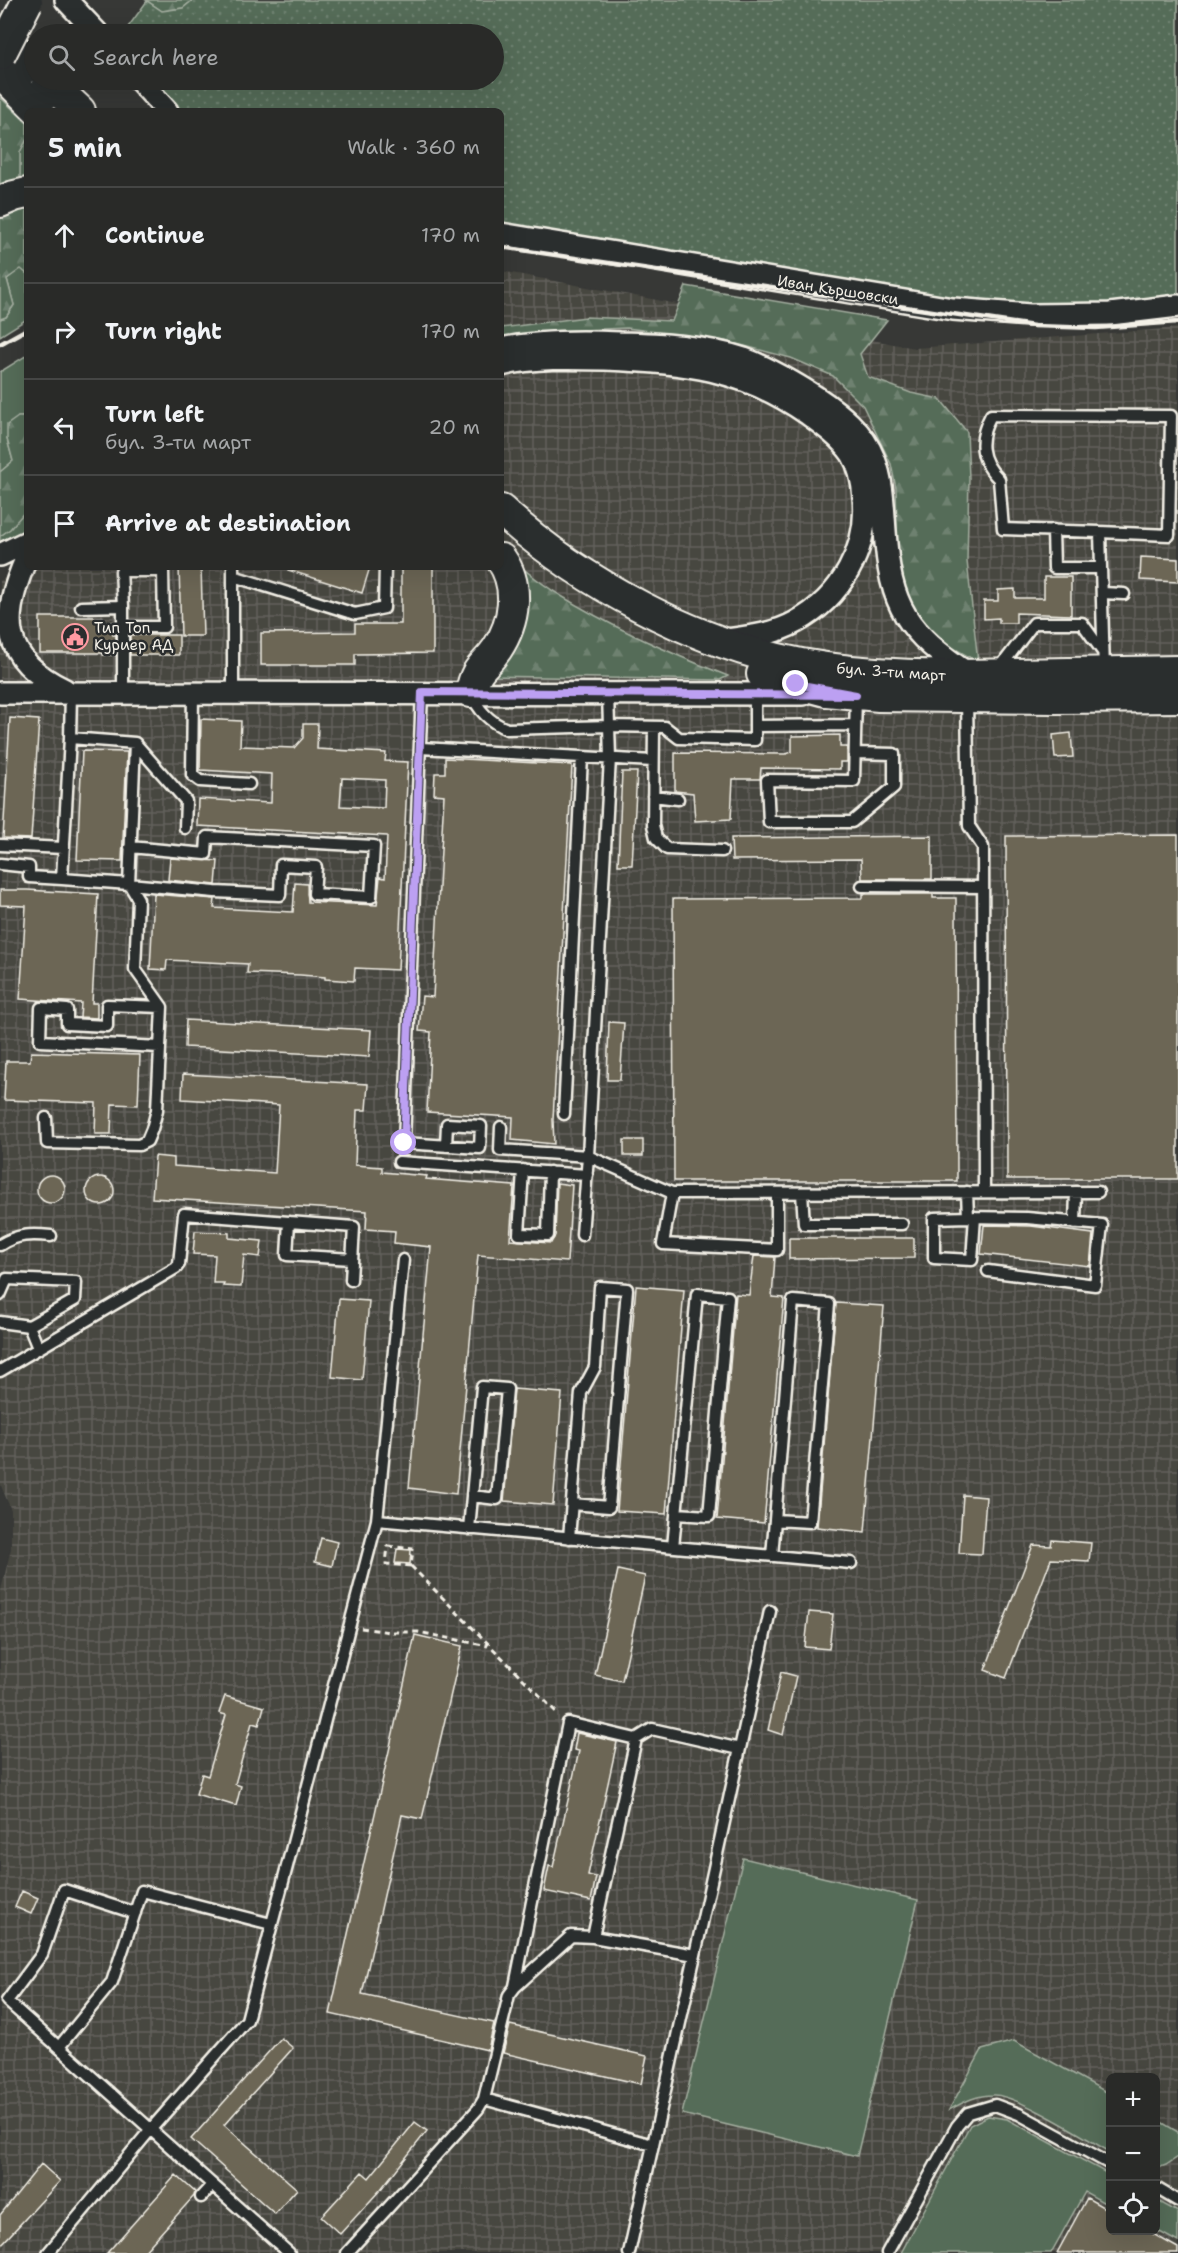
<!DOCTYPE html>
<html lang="en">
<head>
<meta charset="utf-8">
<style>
  body { margin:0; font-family:"Shantell Sans",sans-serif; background:#313230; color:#f1f3f6 }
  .controls { position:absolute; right:18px; bottom:18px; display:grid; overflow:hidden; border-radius:9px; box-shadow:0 6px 24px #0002 }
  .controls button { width:54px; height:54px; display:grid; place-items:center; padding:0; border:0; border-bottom:2px solid #454645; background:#292a28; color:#f1f3f6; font:30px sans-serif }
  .stop { position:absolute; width:18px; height:18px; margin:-14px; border:4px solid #bca0f2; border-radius:50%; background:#fff }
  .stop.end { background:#bca0f2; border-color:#fff; box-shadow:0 2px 6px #0008 }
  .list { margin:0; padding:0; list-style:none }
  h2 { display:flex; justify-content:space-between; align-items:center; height:78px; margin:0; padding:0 24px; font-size:26px }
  h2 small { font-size:20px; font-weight:400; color:#a5a7a8 }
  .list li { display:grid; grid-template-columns:39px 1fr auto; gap:18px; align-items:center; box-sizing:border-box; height:96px; padding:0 24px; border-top:2px solid #454645 }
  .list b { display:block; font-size:22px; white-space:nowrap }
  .list p { margin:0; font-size:20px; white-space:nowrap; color:#a5a7a8 }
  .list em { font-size:20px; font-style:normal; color:#a5a7a8 }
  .icon { flex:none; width:33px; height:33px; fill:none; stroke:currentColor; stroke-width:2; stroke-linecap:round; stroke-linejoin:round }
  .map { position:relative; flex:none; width:1178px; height:2253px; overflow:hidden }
  .search { position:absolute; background:#292a28; box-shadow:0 6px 24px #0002; left:24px; top:24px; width:480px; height:66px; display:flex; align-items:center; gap:15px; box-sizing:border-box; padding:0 21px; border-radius:33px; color:#a5a7a8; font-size:22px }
  .panel { position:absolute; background:#292a28; box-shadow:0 6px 24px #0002; left:24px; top:108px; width:480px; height:462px; border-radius:9px }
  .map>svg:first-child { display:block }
  .industrial { fill:url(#industrial-grid); fill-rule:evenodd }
  .grass { fill:#556c58; stroke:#a4aea0; stroke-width:1.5 }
  .forest { fill:url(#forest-firs); stroke:#a4aea0; stroke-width:1.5 }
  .park { fill:url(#park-dots); stroke:#a4aea0; stroke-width:1.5 }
  .building { fill:#6c6655; stroke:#f4f1e8; stroke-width:1.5; fill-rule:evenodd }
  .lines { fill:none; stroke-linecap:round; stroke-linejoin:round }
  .lane-casing { stroke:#f4f1e8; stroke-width:15 }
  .street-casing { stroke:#f4f1e8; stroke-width:26 }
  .secondary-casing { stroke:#f4f1e8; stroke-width:34 }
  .path { stroke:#f4f1e8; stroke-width:3; stroke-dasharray:6 4.5; stroke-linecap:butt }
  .lane { stroke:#2a2d2e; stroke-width:10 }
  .street { stroke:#2a2d2e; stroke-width:21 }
  .secondary { stroke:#2a2d2e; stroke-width:30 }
  .rail { stroke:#f4f1e8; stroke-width:4.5 }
  .secondary-bridge-casing { stroke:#f4f1e8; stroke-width:34; stroke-linecap:butt }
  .secondary-bridge { stroke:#2a2d2e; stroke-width:30 }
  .route { stroke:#bca0f2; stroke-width:8 }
  .labels { text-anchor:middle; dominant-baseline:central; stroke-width:5; stroke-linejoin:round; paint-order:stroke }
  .street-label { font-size:15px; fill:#f4f1e8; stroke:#2a2d2e }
  .poi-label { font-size:15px; fill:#f4f1e8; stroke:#2a2d2e; text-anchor:start }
</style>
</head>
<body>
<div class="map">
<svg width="1178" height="2253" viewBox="0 0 1178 2253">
  <defs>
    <pattern id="industrial-grid" width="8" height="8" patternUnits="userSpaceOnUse" patternTransform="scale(1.5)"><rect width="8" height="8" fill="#47463f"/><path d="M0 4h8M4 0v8" fill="none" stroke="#62615b"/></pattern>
    <pattern id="forest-firs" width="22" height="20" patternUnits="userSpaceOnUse" patternTransform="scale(1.5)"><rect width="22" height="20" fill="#556c58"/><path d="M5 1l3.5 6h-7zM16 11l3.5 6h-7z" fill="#6e8170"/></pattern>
    <pattern id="park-dots" width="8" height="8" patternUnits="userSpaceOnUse" patternTransform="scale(1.5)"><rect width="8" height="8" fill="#556c58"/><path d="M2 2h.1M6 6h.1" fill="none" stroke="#6e8170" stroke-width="1.8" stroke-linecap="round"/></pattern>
  </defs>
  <rect width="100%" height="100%" fill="#373836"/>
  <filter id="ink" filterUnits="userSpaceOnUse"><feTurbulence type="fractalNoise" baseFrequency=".0167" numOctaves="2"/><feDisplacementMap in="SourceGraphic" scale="12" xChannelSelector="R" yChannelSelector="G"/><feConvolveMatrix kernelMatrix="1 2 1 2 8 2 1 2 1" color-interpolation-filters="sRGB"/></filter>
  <g filter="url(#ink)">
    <!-- industrial -->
    <path class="industrial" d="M 501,271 L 915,348 L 1178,328 L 1178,2253 L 0,2253 L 0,1594 L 11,1549 L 11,1510 L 0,1483 L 0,581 L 27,563 L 27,567 L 501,567 ZM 1110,2078 L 1156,2078 L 1156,2230 L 1110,2230 Z"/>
    <!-- grass -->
    <path class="grass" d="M 27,139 L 27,179 L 20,179 L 20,152 Z
      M 21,268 L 27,274 L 27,319 L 0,336 L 0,319 L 6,317 L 14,305 L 7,279 Z
      M 27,355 L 27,417 L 18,417 L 7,439 L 13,461 L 0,472 L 0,372 Z
      M 27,509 L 27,532 L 0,544 L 0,536 L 10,529 Z
      M 743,1858 L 918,1900 L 857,2156 L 682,2114 Z
      M 1014,2041 L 1110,2094 L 1110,2152 C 1087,2139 1016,2094 993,2095 C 976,2095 964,2102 949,2110 L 982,2050 Z
      M 988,2116 L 1007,2119 L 1110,2175 L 1110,2206 L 1085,2192 L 1051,2253 L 901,2253 L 970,2125 Z
      M 1156,2119 L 1178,2132 L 1178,2157 L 1166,2165 L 1156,2169 Z
      M 1156,2200 L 1178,2212 L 1178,2242 L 1156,2230 Z"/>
    <!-- forest -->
    <path class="forest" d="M 146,0 L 193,0 L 183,8 L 162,11 Z
      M 0,97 L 27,123 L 27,139 L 20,152 L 20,179 L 0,187 Z
      M 27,204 L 27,274 L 21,269 L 7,279 L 14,305 L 6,317 L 0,319 L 0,215 Z
      M 686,286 L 887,320 L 860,354 L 868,377 L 911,393 L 940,399 L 967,432 L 969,478 L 967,561 L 978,662 L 950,646 L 924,626 L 909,602 L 898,566 L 896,488 L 891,464 L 863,406 L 833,376 L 791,358 L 725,341 L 627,328 L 559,331 L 501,338 L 501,328 L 586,317 L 672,321 Z
      M 18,417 L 27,417 L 27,509 L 10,529 L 0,536 L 0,472 L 13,461 L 7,439 L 7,425 Z
      M 517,564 C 530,574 543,585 558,594 C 611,627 669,653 728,676 L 720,680 L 491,676 Z"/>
    <!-- park -->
    <path class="park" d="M 193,0 L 1178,0 L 1178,296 L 1110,304 L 1030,306 L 955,299 L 501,226 L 501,111 L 177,111 L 150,80 L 494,80 L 494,34 L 123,34 L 147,1 L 162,11 L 183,8 Z"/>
    <!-- building -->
    <path class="building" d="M 1141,557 L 1178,559 L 1178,582 L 1140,580 Z
      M 179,567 L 201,567 L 203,636 L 181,636 Z
      M 289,567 L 370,567 L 362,593 L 288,570 Z
      M 401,567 L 433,567 L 433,653 L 355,654 L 355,665 L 261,665 L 261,633 L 355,632 L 355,624 L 401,624 Z
      M 1044,577 L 1071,577 L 1071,615 L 1016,613 L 1016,623 L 999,623 L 999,618 L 984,619 L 984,601 L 998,601 L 998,590 L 1015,589 L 1015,598 L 1044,598 Z
      M 40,617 L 103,617 L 103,623 L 113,622 L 113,635 L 116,635 L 116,655 L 103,655 L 103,653 L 40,653 Z
      M 130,635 L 179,635 L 179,655 L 130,655 Z
      M 10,718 L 39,720 L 31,839 L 3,838 Z
      M 201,719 L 241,721 L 240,746 L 294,748 L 303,738 L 303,724 L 318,724 L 317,749 L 386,753 L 385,761 L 408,762 L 398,970 L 355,968 L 354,981 L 325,979 L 325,977 L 300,975 L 247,973 L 248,964 L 167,960 L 166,970 L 150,969 L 154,894 L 215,899 L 214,908 L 293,912 L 295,883 L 307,884 L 308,902 L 377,905 L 380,877 L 385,878 L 387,836 L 197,826 L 198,799 L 271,803 L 272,774 L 200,770 ZM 342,778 L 385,780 L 384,808 L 340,806 Z
      M 1071,733 L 1073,757 L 1055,758 L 1053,735 Z
      M 840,735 L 840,747 L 847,747 L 847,762 L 840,762 L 840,769 L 761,768 L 760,779 L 733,779 L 731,819 L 695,821 L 693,793 L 675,791 L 675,753 L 786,754 L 792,752 L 792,736 Z
      M 82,751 L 127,752 L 122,861 L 77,860 Z
      M 445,758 L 572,765 L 553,1120 L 554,1144 L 512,1140 L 513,1117 L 427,1112 L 431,1032 L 419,1031 L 422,996 L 433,997 L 444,795 L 434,794 L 435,773 L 445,773 Z
      M 622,772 L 637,772 L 632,865 L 618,865 Z
      M 1178,835 L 1178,1179 L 1007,1179 L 1006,836 Z
      M 932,836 L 932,879 L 862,879 L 861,859 L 732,860 L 731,838 Z
      M 170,858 L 218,861 L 216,885 L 168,880 Z
      M 0,890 L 27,890 L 98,894 L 92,1003 L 97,1003 L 97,1018 L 80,1017 L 81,1003 L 20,999 L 26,906 L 0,905 Z
      M 863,894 L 933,894 L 933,898 L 956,898 L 957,1181 L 674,1181 L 673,899 L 863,898 Z
      M 186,1020 L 371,1030 L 369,1057 L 185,1047 Z
      M 609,1022 L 624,1023 L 620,1080 L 607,1080 Z
      M 31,1052 L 140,1055 L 138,1105 L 112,1104 L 111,1134 L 95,1134 L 96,1103 L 4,1100 L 6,1061 L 30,1061 Z
      M 183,1074 L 368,1084 L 366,1110 L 357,1110 L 355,1165 L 382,1167 L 382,1172 L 427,1176 L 426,1179 L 514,1186 L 510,1240 L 551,1243 L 555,1235 L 557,1183 L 572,1185 L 567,1262 L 478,1255 L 456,1494 L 409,1488 L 431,1247 L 394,1243 L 395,1231 L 366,1229 L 367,1211 L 152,1198 L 155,1156 L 174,1158 L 174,1166 L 275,1173 L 279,1105 L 182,1099 Z
      M 624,1140 L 643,1140 L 643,1156 L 624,1156 Z
      M37 1189a14 14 0 1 1 28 0a14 14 0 1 1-28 0Z
      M86 1191a14 14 0 1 1 28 0a14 14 0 1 1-28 0Z
      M 984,1225 L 1031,1226 L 1093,1234 L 1090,1266 L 981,1254 Z
      M 195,1231 L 229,1233 L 229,1238 L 262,1241 L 260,1257 L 244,1255 L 241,1287 L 223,1286 L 224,1283 L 213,1283 L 215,1255 L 193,1254 Z
      M 789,1238 L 914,1238 L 914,1258 L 789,1259 Z
      M 754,1256 L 775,1257 L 772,1297 L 784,1298 L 764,1523 L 717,1519 L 736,1294 L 749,1295 Z
      M 636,1286 L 684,1290 L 666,1514 L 617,1511 Z
      M 339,1299 L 369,1301 L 362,1380 L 332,1377 Z
      M 836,1303 L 884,1306 L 865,1532 L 817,1527 Z
      M 514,1389 L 562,1393 L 553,1505 L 504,1501 Z
      M 963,1495 L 986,1497 L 982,1554 L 959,1553 Z
      M 321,1538 L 337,1542 L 332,1566 L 315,1562 Z
      M 1052,1540 L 1091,1543 L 1089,1561 L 1051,1559 L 1006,1678 L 985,1670 L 1033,1545 L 1051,1546 Z
      M 397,1549 L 411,1550 L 410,1564 L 395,1563 Z
      M 618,1570 L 645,1576 L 622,1681 L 595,1675 Z
      M 809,1612 L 833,1614 L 829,1649 L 805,1647 Z
      M 415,1635 L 462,1646 L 422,1819 L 402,1815 L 362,1994 L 494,2023 L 488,2050 L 330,2014 Z
      M 781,1672 L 796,1676 L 783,1735 L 768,1730 Z
      M 225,1696 L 264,1707 L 259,1725 L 252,1723 L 235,1784 L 241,1786 L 236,1806 L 196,1794 L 202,1774 L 208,1776 L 226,1715 L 219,1713 Z
      M 577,1733 L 617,1742 L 588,1875 L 596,1877 L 591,1901 L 544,1891 L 549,1866 L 553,1867 L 579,1751 L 574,1750 Z
      M 22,1891 L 38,1898 L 31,1914 L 15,1907 Z
      M 510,2025 L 647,2056 L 641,2084 L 503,2053 Z
      M 281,2038 L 293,2048 L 224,2125 L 297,2189 L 275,2214 L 191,2139 Z
      M 415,2122 L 427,2131 L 381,2189 L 340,2234 L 321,2217 L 362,2172 L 369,2178 Z
      M 41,2164 L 60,2181 L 0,2246 L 0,2215 Z
      M 176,2175 L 195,2192 L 194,2196 L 143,2253 L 107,2253 Z
      M 1087,2198 L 1110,2211 L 1110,2230 L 1146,2230 L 1178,2248 L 1178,2253 L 1057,2253 Z"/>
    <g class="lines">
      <defs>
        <path id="lane" d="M 1053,530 L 1054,568 L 1101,568
          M 1100,532 L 1003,529 L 999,479 C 979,460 978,439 991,415 L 1171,416 L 1169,535 L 1100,532 L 1104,671
          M 233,567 L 233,693
          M 233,576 L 355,614 L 384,608 L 385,567
          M 1102,593 L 1124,594
          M 123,606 L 121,571 L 163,571 L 164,627 L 123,627
          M 81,607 L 123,606 L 123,693
          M 998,670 L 1034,623 L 1082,623 L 1103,652
          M 422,692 L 404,1143 L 480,1148 L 481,1126 L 447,1124 L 446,1146
          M 193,693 L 192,775 L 200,781 L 249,784
          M 471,693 C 478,710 489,722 507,729 L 609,726 L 665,727 L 679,738 L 755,740 L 755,726 L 855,725
          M 608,693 L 610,758 L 588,1156 L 672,1193 L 1098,1192
          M 755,693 L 755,726
          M 967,698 L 969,826 L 983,847 L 984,1192
          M 654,727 L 653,825 L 656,838 L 667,849 L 722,851
          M 70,738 L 135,743 L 186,801 L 185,828
          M 421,748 L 653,761
          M 855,753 L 894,754 L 894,787 L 852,822 L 769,822 L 767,780 L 854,781 L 856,695
          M 653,796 L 678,799
          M 0,845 L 64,848
          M 130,847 L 206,854 L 207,837 L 374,846 L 371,897 L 314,894 L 316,867 L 281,865 L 280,895 L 215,892 L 129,884 L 135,743
          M 0,864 L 29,867 L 29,877 L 62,879
          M 862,886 L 983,887
          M 160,1047 L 40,1041 L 41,1008 L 67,1010 L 67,1024 L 107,1026 L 107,1005 L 162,1007
          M 564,1114 L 582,757
          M 46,1118 L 47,1143 L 139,1145 L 147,1141 L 152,1129 L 157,1110 L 162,1007 L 135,969 L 138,899 L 129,884 L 62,879 L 70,738 L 71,693
          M 501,1127 L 500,1150 L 588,1156 L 582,1235
          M 399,1162 L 587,1175
          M 523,1170 L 519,1234 L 548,1235 L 550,1172
          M 967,1192 L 968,1217 L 1027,1218 L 1102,1225 L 1095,1285 L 988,1271
          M 672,1193 L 663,1244 L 777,1250 L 777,1193
          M 802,1193 L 804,1224 L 902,1224
          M 968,1217 L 934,1218 L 934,1258 L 972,1260 L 975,1217
          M 289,1222 L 287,1255 L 352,1259
          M 1075,1223 L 1076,1192
          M 0,1245 C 17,1234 31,1234 51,1236
          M 0,1295 L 7,1279 L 76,1282 L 75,1300 L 29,1326 L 38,1348
          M 0,1322 L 29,1326
          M 0,1371 L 176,1268 L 179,1264 L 184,1214 L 354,1227 L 351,1280
          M 377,1520 L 403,1260
          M 469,1529 L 482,1387 L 507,1389 L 497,1499 L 472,1496
          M 569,1538 L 581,1393 L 595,1367 L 600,1287 L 627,1289 L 609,1507 L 572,1504
          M 673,1547 L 697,1294 L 728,1297 L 709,1516 L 676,1514
          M 772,1556 L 775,1520 L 793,1301 L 829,1304 L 810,1522 L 775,1520
          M 135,1913 L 64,1890 L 42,1954 L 7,2001 L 289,2253
          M 593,1937 L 636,1739
          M 515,1986 L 568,1723 L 636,1739 L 652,1729 L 740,1749
          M 59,2047 L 112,1982 L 142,1891 L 271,1924
          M 484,2099 L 653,2145
          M 1156,2188 L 1178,2201
          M 201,2197 L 212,2185
          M 48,2253 L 151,2129 L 247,2020 L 377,1520 L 851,1563
          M 347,2253 L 478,2109 L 484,2099 L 509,1995 L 515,1987 L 571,1936 L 593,1937 L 695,1955 L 770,1611
          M 629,2253 L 695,1955
          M 887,2253 L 957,2126 L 968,2113 L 995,2105 L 1019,2114 L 1110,2164"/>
        <path id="street" d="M 66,0 L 98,34
          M 139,80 L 167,111
          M 501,234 L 953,309 L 1030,315 L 1110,314 L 1178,306
          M 501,349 C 540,341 579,341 619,343 C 661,344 703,346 744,359 C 769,368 794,383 816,397 C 840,413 864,432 874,459 C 883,482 883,506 885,531 C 890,608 907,632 970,675
          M 501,365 C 535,357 570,358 605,359 C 684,362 742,368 808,414 C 823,425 841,438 852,454 C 860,467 863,483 864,498 C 869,548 841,598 796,622 C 775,634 750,637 726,640
          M 0,555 L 27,542
          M 27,557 C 0,618 0,659 65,690
          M 0,693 L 803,694"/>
        <path id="secondary" d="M 0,34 L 34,67
          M 0,72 L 39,111
          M 47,80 L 80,111
          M 0,202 L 14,196 L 27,193
          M 501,510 C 579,582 696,644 801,664 C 872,677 943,676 1014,674 C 1069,673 1123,672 1178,671
          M 762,674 L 826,691 L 879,696 L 1054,698 L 1178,697
          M 471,692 C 476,666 484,668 497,649 C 515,622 520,586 501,559"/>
      </defs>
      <!-- lane casing -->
      <use href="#lane" class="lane-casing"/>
      <!-- street casing -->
      <use href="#street" class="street-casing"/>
      <!-- secondary casing -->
      <use href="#secondary" class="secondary-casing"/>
      <!-- path -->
      <path class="path" d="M 388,1546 L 413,1549 L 411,1566 L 386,1564 Z
        M 411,1566 L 558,1714
        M 361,1628 L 390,1632 L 418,1632 L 488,1646"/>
      <!-- lane -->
      <use href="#lane" class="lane"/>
      <!-- street -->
      <use href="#street" class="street"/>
      <!-- secondary -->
      <use href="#secondary" class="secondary"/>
      <!-- rail -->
      <path class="rail" d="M 501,247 L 1034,326 L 1096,328 L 1178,322
        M 0,344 L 27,329"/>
      <defs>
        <path id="secondary-bridge" d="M 0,55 L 27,2"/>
      </defs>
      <!-- secondary-bridge casing -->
      <use href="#secondary-bridge" class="secondary-bridge-casing"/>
      <!-- secondary-bridge -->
      <use href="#secondary-bridge" class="secondary-bridge"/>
    </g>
  </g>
  <g class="lines" filter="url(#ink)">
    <!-- route -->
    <path class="route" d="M 404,1143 L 422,692 L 856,695 L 796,684"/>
  </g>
  <!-- icons -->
  <defs>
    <symbol id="civic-ring" viewBox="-11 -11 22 22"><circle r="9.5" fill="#2a2d2e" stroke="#ff9aa2" stroke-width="1.5"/><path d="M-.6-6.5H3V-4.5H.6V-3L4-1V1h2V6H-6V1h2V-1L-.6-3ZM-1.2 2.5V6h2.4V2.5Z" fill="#ff9aa2"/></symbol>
  </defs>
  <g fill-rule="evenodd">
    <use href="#civic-ring" x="60" y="622" width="30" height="30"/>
  </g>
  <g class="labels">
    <!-- street labels -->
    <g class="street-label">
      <text transform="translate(838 290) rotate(9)">Иван Кършовски</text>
      <text transform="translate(891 672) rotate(4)">бул. 3-ти март</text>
    </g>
    <!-- poi labels -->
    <g class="poi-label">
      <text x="94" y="628">Тип Топ<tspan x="94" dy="17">Куриер АД</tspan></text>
    </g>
  </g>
</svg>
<div class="controls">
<button>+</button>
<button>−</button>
<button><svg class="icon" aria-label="locate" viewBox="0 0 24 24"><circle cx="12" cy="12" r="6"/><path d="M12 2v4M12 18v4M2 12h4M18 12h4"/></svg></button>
</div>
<div class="stop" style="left:404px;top:1143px"></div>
<div class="stop end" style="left:796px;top:684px"></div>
<div class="search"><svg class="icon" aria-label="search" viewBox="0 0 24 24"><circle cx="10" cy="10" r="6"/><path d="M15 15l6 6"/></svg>Search here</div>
<section class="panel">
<h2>5 min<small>Walk · 360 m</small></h2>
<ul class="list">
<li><svg class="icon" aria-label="ahead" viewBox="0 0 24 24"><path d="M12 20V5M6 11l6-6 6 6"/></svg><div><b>Continue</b></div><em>170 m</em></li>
<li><svg class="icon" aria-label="right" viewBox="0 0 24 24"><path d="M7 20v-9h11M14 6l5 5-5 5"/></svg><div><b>Turn right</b></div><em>170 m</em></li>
<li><svg class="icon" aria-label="left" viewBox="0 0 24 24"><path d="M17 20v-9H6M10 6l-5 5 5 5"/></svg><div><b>Turn left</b><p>бул. 3-ти март</p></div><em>20 m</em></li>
<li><svg class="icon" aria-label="arrive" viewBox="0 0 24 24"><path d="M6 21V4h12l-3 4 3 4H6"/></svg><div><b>Arrive at destination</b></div></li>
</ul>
</section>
</div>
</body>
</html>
